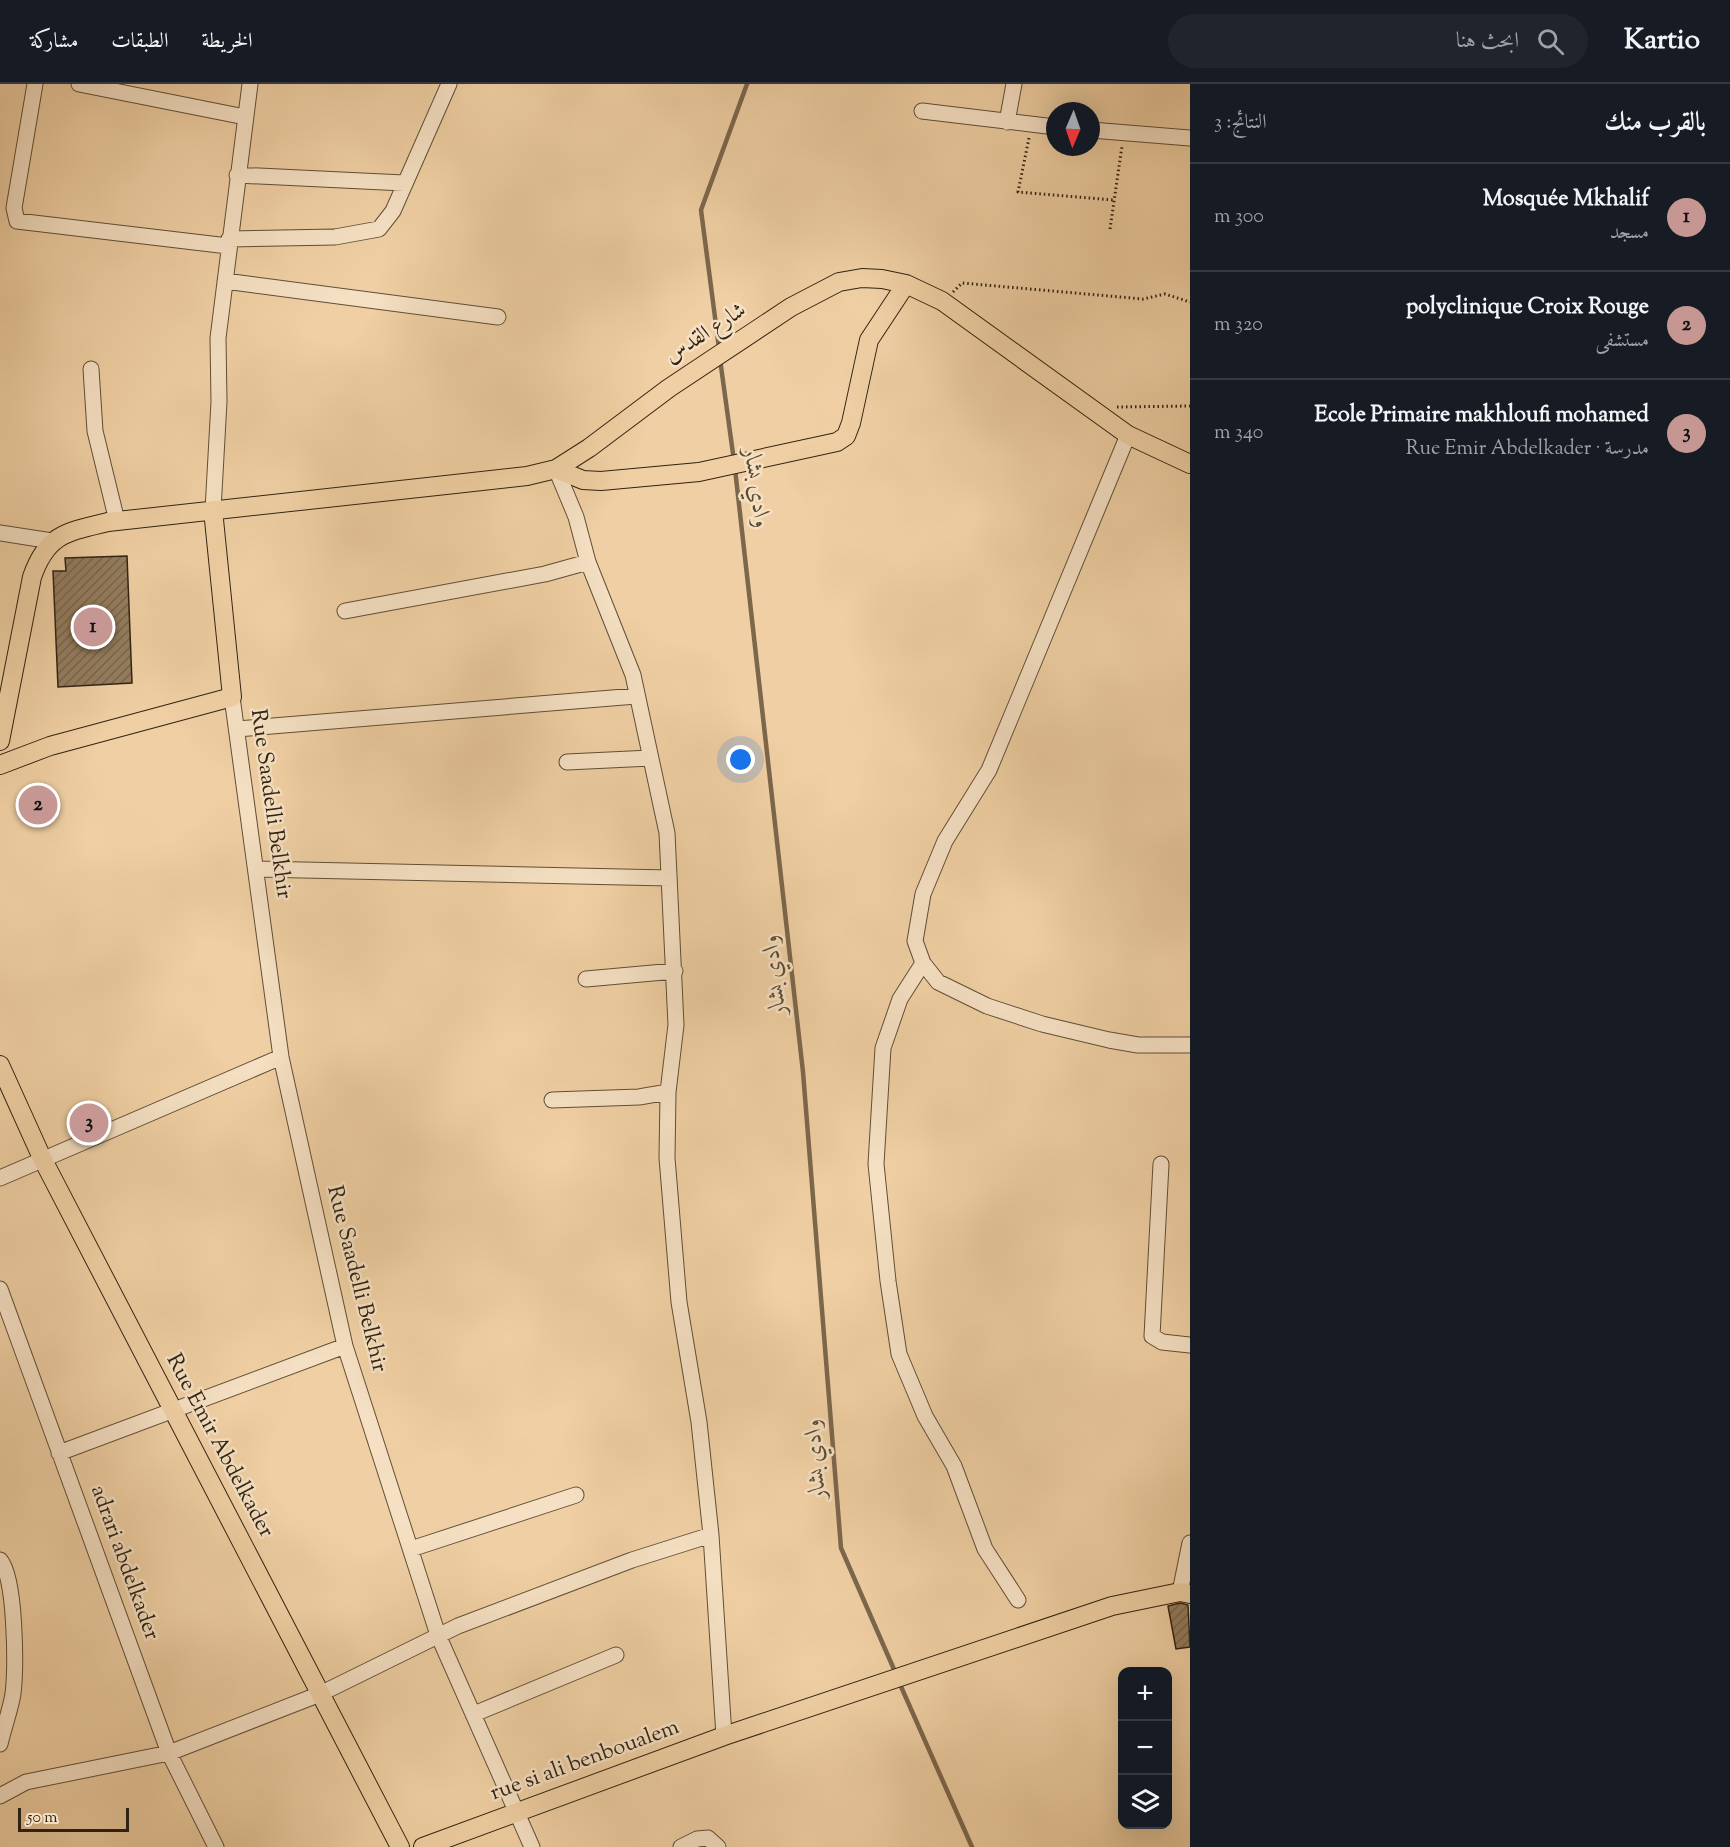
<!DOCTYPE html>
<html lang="ar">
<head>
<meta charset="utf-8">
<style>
  body { margin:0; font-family:"Sorts Mill Goudy",Amiri,serif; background:#20242c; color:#f1f3f6; direction:rtl }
  .controls { position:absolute; right:18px; bottom:18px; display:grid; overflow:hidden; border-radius:12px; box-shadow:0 6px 24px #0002 }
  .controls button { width:54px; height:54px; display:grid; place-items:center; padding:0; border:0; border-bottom:2px solid #363941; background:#171b24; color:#f1f3f6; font:30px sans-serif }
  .compass { position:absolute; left:1046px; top:18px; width:54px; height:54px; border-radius:50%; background:#171b24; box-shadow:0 6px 24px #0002; rotate:182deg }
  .scale { position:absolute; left:18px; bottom:15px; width:111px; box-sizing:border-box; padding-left:6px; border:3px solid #302313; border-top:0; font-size:16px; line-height:21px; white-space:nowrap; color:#302313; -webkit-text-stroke:4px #f5e0c3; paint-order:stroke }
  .you { position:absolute; left:741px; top:676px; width:21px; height:21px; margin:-15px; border:4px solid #fff; border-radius:50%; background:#1a73e8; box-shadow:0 0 0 9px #1a73e833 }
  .badge { display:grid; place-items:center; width:39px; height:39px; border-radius:50%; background:#c59692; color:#111; font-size:20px; font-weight:700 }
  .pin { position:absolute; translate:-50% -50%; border:3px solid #fff; box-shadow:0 2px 6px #0006 }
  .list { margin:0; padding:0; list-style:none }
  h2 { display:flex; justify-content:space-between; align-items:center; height:78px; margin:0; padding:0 24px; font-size:26px }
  h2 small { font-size:20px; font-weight:400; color:#9ea1a6 }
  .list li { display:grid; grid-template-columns:39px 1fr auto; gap:18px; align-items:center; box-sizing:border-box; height:108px; padding:0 24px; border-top:2px solid #363941 }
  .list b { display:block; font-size:22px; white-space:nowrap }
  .list p { margin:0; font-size:20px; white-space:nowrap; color:#9ea1a6 }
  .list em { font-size:20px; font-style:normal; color:#9ea1a6 }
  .icon { flex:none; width:33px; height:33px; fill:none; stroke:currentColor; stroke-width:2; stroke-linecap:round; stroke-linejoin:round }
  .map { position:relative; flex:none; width:1190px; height:1763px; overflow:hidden; direction:ltr }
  header { display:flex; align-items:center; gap:36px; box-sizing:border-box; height:84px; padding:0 30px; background:#171b24; border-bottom:2px solid #363941 }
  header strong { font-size:28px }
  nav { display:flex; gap:33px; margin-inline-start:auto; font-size:21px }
  .search { width:420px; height:54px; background:#20242c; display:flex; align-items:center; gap:15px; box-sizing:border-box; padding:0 21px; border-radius:33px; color:#9ea1a6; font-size:22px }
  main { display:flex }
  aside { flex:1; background:#171b24 }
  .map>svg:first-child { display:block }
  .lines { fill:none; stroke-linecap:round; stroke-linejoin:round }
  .stream { stroke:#7c674c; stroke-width:4.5 }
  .building { fill:url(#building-hatch); stroke:#302313; stroke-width:1.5 }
  .minor-casing { stroke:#604e37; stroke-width:17 }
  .major-casing { stroke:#302313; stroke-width:20 }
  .path { stroke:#302313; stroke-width:3; stroke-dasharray:1.5 3; stroke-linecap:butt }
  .minor { stroke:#f5e0c3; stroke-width:15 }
  .major { stroke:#efcfa3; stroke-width:18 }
  .labels { text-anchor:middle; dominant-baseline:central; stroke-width:5; stroke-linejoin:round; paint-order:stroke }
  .street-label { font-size:22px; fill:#302313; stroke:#f5e0c3 }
  .water-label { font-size:24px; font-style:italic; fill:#5c4b34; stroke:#f5e0c3 }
</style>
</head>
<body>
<header>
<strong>Kartio</strong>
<div class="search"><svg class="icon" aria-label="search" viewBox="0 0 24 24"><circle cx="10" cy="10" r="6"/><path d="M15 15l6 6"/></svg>ابحث هنا</div>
<nav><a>الخريطة</a><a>الطبقات</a><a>مشاركة</a></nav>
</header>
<main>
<aside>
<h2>بالقرب منك<small>النتائج: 3</small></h2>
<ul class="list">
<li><span class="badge">1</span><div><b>Mosquée Mkhalif</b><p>مسجد</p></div><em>300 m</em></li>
<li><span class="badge">2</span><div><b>polyclinique Croix Rouge</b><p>مستشفى</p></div><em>320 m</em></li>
<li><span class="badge">3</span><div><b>Ecole Primaire makhloufi mohamed</b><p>مدرسة · Rue Emir Abdelkader</p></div><em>340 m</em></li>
</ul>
</aside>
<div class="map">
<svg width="1190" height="1763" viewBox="0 0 1190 1763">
  <defs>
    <pattern id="building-hatch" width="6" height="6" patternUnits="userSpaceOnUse" patternTransform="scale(1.5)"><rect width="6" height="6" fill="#937c5e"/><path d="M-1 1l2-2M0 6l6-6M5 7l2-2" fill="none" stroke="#78654c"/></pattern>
  </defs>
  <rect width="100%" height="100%" fill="#efcfa3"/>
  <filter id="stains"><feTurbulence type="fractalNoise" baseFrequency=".00333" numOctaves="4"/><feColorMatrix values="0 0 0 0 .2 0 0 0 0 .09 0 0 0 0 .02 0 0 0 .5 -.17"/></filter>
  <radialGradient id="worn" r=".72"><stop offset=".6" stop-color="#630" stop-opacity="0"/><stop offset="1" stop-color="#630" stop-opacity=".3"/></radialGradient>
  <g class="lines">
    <!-- stream -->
    <path class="stream" d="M 719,264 L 701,126 L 747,0
      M 720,275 L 734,377
      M 735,385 L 803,988 L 841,1464 L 896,1590
      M 899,1598 L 972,1763"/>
  </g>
  <!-- building -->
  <path class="building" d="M 127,472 L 132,599 L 58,603 L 53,487 L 66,487 L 65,474 Z
    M 1180,1519 L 1188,1521 L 1190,1563 L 1176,1565 L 1168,1522 Z"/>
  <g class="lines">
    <defs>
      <path id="minor" d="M 35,0 L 14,124 L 17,137 L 228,162
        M 79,0 L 245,33
        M 922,27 L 1055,43
        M 1007,38 L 1014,0
        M 1091,46 L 1190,54
        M 237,91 L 404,99
        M 229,155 L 335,153 L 379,145 L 393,127 L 449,0
        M 225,197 L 498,233
        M 91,285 L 95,347 L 117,437
        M 1128,351 L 989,686 L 945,757 L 923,810 L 915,857 L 923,879 L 938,898 L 987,922 L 1042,940 L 1109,956 L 1138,961 L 1190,961
        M 556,385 L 576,433 L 588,478 L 633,591 L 667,749 L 676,941 L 668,1008 L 667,1074 L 679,1218 L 699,1338 L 711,1451 L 724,1652
        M 213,426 L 219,318 L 218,254 L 250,0
        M 0,449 L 52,457
        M 345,527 L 545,490 L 588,478
        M 232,613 L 281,973 L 345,1262 L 438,1551 L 532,1763
        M 237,645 L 636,612
        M 567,678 L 651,674
        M 256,785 L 669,794
        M 923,879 L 900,915 L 883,964 L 876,1080 L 888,1197 L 899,1270 L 925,1332 L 954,1382 L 985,1465 L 1018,1516
        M 586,895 L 675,887
        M 552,1016 L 639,1013 L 668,1008
        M 1161,1080 L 1152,1252 L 1162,1258 L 1190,1261
        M 0,1094 L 281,973
        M 0,1205 L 169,1669 L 216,1763
        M 59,1369 L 345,1262
        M 411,1465 L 576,1411
        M 0,1476 C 16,1494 16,1584 13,1610 C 10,1627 4,1643 0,1660
        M 1180,1508 L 1190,1459
        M 474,1630 L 616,1571
        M 0,1712 L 26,1698 L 169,1669 L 320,1610 L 458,1542 L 632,1476 L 711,1451
        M 681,1763 L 697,1755 L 708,1754 L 718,1763"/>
      <path id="major" d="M 556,385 L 583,396 L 601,397 L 699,388 L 837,358 L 846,352 L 851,339 L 869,256 L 906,200
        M 0,657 L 32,493 C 47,450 66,448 108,438 L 455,400 L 527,392 L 556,385 L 589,364 L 669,304 L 791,223 L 839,198 L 862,194 L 882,195 L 906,200 L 942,217 L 1128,351 L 1190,380
        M 0,681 L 50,662 L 232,613 L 213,426
        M 0,981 L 42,1074 L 400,1763
        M 423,1763 L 724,1652 L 1112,1522 L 1180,1508 L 1190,1510"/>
    </defs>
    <!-- minor casing -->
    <use href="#minor" class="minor-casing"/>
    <!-- major casing -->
    <use href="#major" class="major-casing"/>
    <!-- path -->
    <path class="path" d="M 1029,54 L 1018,108 L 1114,116
      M 1110,145 L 1122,62
      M 953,208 L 962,199 L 1143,215 L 1165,210 L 1190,218
      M 1117,323 L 1190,322"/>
    <!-- minor -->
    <use href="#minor" class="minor"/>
    <!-- major -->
    <use href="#major" class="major"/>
  </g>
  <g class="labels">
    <!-- street labels -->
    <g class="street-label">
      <text transform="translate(706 250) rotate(-33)">شارع القدس</text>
      <text transform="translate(270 720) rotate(82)">Rue Saadelli Belkhir</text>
      <text transform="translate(356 1195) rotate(76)">Rue Saadelli Belkhir</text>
      <text transform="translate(219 1362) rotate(62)">Rue Emir Abdelkader</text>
      <text transform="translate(124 1479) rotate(70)">adrari abdelkader</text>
      <text transform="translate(585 1677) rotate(-20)">rue si ali benboualem</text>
    </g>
    <!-- water labels -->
    <g class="water-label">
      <text transform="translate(756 404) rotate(82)">وادي بشار</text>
      <text transform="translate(775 891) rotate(-96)">وادي بشار</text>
      <text transform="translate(816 1375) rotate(-94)">وادي بشار</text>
    </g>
  </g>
  <rect width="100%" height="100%" filter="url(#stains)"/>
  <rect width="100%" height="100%" fill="url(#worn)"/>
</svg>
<div class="controls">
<button>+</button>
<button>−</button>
<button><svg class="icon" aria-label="layers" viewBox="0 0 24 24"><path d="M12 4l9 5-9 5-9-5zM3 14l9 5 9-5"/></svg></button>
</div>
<svg class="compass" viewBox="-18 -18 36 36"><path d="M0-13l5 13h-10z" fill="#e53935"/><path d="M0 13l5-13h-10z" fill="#9ea1a6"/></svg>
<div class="scale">50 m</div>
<div class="you"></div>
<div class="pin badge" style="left:93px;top:543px">1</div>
<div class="pin badge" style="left:38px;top:721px">2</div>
<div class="pin badge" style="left:89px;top:1039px">3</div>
</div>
</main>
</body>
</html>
